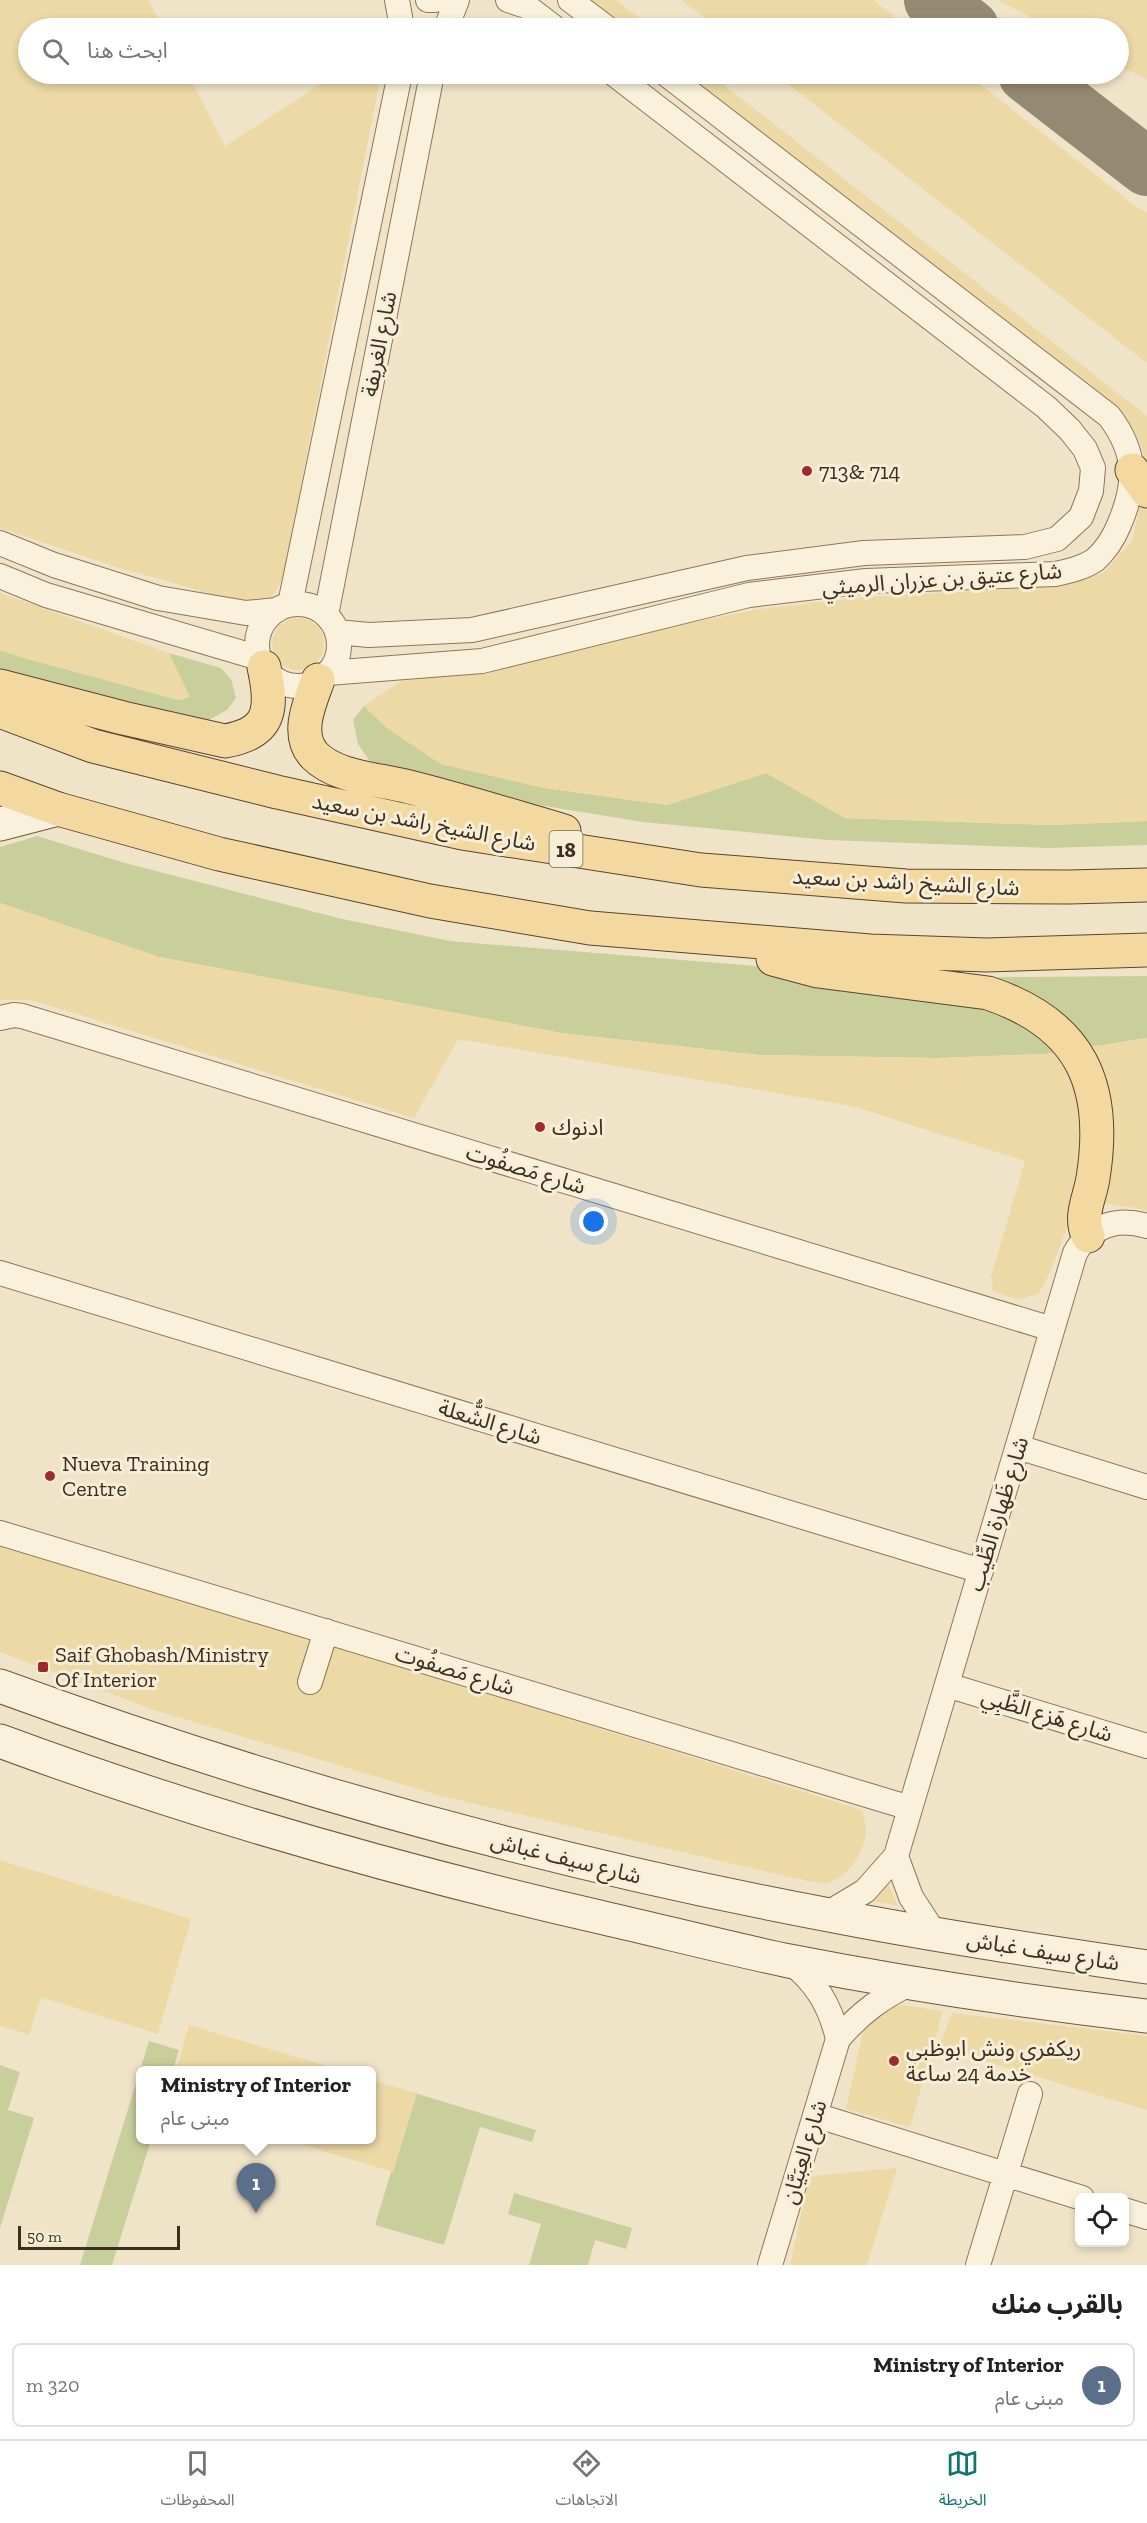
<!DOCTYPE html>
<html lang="ar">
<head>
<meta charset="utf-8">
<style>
  body { margin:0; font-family:"Zilla Slab","Noto Sans Arabic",serif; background:#f2f2f2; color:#222; direction:rtl }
  .controls { position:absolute; right:18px; bottom:18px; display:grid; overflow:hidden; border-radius:9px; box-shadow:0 3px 9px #0003 }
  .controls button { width:54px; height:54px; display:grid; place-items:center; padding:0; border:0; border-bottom:2px solid #e0e0e0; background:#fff; color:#222; font:30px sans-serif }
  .scale { position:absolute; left:18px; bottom:15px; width:162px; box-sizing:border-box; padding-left:6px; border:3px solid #3d2e20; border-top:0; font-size:16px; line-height:21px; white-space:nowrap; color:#3d2e20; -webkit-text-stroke:4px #f7eed8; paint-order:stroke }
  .you { position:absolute; left:594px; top:1222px; width:21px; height:21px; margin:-15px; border:4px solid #fff; border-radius:50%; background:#1a73e8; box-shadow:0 0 0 9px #1a73e833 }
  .badge { display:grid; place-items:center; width:39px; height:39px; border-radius:50%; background:#0f766e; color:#fff; font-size:20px; font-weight:700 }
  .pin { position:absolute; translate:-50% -50px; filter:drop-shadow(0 2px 3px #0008) }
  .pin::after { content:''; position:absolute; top:32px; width:21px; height:18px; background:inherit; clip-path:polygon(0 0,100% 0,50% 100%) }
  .popup { position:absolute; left:136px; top:2066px; width:240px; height:78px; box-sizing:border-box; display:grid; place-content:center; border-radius:9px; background:#fff; filter:drop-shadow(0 2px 4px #0005); font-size:20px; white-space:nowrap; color:#767676 }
  .popup b { font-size:22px; color:#222 }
  .popup::after { content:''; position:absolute; left:50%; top:100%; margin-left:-12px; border:12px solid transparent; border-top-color:#fff }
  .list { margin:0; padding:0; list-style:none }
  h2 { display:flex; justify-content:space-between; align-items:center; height:78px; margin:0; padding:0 24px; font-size:26px }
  h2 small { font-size:20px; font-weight:400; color:#767676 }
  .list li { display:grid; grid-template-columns:39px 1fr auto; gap:18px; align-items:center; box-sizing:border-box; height:84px; margin:0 12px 12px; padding:0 12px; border:2px solid #e0e0e0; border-radius:9px }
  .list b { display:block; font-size:22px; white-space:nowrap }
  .list p { margin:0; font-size:20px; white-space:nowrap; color:#767676 }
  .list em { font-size:20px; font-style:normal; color:#767676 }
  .icon { flex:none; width:33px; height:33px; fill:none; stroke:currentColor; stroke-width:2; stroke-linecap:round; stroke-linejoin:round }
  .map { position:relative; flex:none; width:1147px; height:2265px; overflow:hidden; direction:ltr }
  .search { position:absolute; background:#fff; box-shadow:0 3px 9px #0003; left:18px; right:18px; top:18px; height:66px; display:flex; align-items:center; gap:15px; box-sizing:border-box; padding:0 21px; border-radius:33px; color:#767676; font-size:22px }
  .sheet { height:174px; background:#fff }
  nav { display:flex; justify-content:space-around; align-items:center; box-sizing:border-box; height:84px; border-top:2px solid #e0e0e0; background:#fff; font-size:16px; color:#767676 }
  nav a { display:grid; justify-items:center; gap:3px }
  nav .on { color:#0f766e }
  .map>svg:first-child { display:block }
  .green { fill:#c9cf9b }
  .sand { fill:#ecd9a5 }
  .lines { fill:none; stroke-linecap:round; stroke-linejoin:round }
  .taxiway { stroke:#968974; stroke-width:58 }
  .street-casing { stroke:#8d765c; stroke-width:26 }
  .secondary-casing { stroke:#6f573f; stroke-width:35 }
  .primary-casing { stroke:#5b4430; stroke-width:35 }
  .street { stroke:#faf1dc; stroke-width:24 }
  .secondary { stroke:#faf1dc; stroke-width:33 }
  .primary { stroke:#f3d9a0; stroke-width:33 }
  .poi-dot { fill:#9e2a2b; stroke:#f7eed8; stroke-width:2 }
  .labels { text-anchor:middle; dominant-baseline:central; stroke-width:6; stroke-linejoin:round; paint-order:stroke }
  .shield { fill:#f7eed8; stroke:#756857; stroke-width:1.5 }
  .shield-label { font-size:21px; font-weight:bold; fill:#3d2e20 }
  .street-label { font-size:22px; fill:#3d2e20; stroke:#f7eed8 }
  .poi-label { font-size:22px; fill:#3d2e20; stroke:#f7eed8; text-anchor:start }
</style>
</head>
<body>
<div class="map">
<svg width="1147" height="2265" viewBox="0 0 1147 2265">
  <rect width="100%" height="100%" fill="#f0e4c8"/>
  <!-- green -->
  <path class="green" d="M 0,650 L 21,657 L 179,700 L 189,697 L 169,653 L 221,668 L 231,679 L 236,698 L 227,710 L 201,724 L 0,671 Z
    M 364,706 L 387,728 L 441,764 L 545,788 L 667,805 L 766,773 L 845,818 L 1051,825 L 1147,821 L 1147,845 L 1048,848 L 827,840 L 643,822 L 502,799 L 371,763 L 358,744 L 353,720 Z
    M 37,836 L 125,863 L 338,918 L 450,941 L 902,978 L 1147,976 L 1147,1038 L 1045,1054 L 936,1058 L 758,1055 L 561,1033 L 159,957 L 0,903 L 0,847 Z
    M 149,2041 L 179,2050 L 173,2070 L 140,2070 L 140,2140 L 151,2140 L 112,2265 L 80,2265 Z
    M 0,2065 L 20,2072 L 8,2110 L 34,2118 L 0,2228 Z
    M 415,2093 L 536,2130 L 532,2142 L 480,2127 L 444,2245 L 375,2225 Z
    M 514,2193 L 632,2228 L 626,2249 L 595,2240 L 588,2265 L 529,2265 L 541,2224 L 508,2214 Z"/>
  <!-- sand -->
  <path class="sand" d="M 0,0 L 148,0 L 164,28 L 28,28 L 28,74 L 188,74 L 225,146 L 337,74 L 381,74 L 283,577 L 272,598 L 244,603 L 116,567 L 0,528 Z
    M 588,0 L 616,0 L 653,28 L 624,28 Z
    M 681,0 L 873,0 L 909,28 L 718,28 Z
    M 998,0 L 1147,0 L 1147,80 L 1119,65 L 1118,28 L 1051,28 Z
    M 683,74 L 710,74 L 1147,416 L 1147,475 L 1142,446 L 1126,417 Z
    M 775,74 L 967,74 L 1134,205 L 1147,213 L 1147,363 Z
    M 1140,504 L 1147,511 L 1147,821 L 1051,825 L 845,818 L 766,773 L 667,805 L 545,788 L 441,764 L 387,728 L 364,706 L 401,681 L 486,673 L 618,637 L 760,609 L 865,597 L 1064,586 L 1103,573 L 1132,541 Z
    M 0,593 L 169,653 L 190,697 L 179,700 L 21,657 L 0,650 Z
    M272 644a26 26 0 1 1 52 0a26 26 0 1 1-52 0Z
    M 0,903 L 159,957 L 561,1033 L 758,1055 L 936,1058 L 1045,1054 L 1147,1038 L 1147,1211 C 1054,1186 1075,1234 1039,1293 L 1019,1300 L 993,1291 L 991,1277 L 1025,1161 L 852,1106 L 458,1039 L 414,1118 L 31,1000 L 0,1000 Z
    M 0,1541 L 861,1810 C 875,1835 856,1875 827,1883 C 819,1884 807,1880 798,1879 L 441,1796 L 157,1711 L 0,1652 Z
    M 0,1860 L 191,1919 L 158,2034 L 41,1997 L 29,2035 L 0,2026 Z
    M 883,1872 L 898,1906 L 852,1897 Z
    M 901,2005 L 943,2011 L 910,2127 L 846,2109 L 864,2028 L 877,2010 Z
    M 952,2013 L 1147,2036 L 1147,2110 L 939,2047 Z
    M 189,2025 L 340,2070 L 176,2070 Z
    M 372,2080 L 417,2094 L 393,2172 L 287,2140 L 372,2140 Z
    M 897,2168 L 867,2265 L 790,2265 L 810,2176 Z"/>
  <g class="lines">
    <!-- taxiway -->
    <path class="taxiway" d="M 933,0 L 970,28
      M 1027,74 L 1147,167"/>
    <defs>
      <path id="street" d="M 397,0 L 402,28
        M 428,0 L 435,0
        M 508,0 L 526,6 L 555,28
        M 570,0 L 607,28
        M 446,28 L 457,0
        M 0,543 L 54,565 L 158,598 L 246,613 L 277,610
        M 0,576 L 46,595 L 259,658
        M 290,604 L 400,74
        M257 645a41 41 0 1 1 82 0a41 41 0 1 1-82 0Z
        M 326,615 L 432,74
        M 337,632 L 369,635 L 472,630 L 747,568 L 864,553 L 1025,547 L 1057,539 L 1081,517 L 1091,491 L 1093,468 L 1085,449 L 1070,430 L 1046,407 L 614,74
        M 328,673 L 482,661 L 749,595 L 866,581 L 1055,574 C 1069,571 1083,568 1095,560 C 1105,551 1114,537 1119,525 C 1137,483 1137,453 1109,416 L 666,74
        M 0,1018 L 14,1015 L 22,1016 L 1052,1329
        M 0,1273 L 981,1571
        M 1018,1447 L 1147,1487
        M 0,1533 L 910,1808
        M 310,1682 L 326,1631
        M 947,1685 L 1147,1746
        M 896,1856 L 911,1897 L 935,1934
        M 825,1915 L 865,1891 L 896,1856 L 1075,1253 C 1091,1225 1118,1217 1147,1226
        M 789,1961 C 816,1982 830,2005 838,2039
        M 815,2115 L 1082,2198
        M 1124,2210 L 1147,2217
        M 770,2265 L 838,2039 C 860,2013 883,1996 914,1982
        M 978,2265 L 1030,2094"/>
      <path id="secondary" d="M 0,824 L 58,809
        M 0,1686 C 268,1784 544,1861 824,1914 C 931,1935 1039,1951 1147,1967
        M 0,1741 C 197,1814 399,1871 604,1918 C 665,1932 727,1948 789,1961 C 907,1984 1027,2002 1147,2016"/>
      <path id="primary" d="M 1132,470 L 1147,491
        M 318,680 C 310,702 295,734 314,755 C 336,778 379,779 409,787 C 461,800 512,816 564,831
        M 0,686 L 123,718 L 225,741 C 272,733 273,708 264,667
        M 0,711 L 93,746 L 277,792 L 462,833 L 701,870 L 906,886 L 1069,887 L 1147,885
        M 0,788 L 58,809 L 219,854 L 430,901 L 590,928 L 870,951 L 987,955 L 1147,950
        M 773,959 L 818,971 L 988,993 C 1081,1024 1108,1085 1093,1178 C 1090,1198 1079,1215 1088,1236"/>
    </defs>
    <!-- street casing -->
    <use href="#street" class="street-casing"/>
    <!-- secondary casing -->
    <use href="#secondary" class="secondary-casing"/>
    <!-- primary casing -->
    <use href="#primary" class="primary-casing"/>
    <!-- street -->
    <use href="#street" class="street"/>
    <!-- secondary -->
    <use href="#secondary" class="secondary"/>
    <!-- primary -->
    <use href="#primary" class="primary"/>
  </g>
  <!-- markers -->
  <g class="poi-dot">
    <circle cx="807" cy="471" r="6"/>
    <circle cx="540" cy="1127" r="6"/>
    <circle cx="50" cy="1476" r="6"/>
    <rect x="37" y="1661" width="12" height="12" rx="3"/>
    <circle cx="894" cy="2061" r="6"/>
  </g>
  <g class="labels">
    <!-- shield labels -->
    <rect class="shield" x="549.5" y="831" width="33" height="36" rx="4.5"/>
    <g class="shield-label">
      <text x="566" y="849">18</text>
    </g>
    <!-- street labels -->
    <g class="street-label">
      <text transform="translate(379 344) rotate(-79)">شارع الغريفة</text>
      <text transform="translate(942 579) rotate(-4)">شارع عتيق بن عزران الرميثي</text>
      <text transform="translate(424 822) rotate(11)">شارع الشيخ راشد بن سعيد</text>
      <text transform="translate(906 882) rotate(3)">شارع الشيخ راشد بن سعيد</text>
      <text transform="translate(526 1169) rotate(17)">شارع مَصفُوت</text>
      <text transform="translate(490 1422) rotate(17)">شارع الشُّعلة</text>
      <text transform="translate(998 1514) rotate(-73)">شارع ظَهارة الطِّيب</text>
      <text transform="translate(455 1670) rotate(17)">شارع مَصفُوت</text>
      <text transform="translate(1047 1715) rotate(17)">شارع هَزع الظَّبِي</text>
      <text transform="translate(566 1858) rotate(14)">شارع سيف غباش</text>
      <text transform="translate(1043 1951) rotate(9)">شارع سيف غباش</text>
      <text transform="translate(804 2152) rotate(-73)">شارع العِبَيَّان</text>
    </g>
    <!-- poi labels -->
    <g class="poi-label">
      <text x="819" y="471">713&amp; 714</text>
      <text x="552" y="1127">ادنوك</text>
      <text x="62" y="1463">Nueva Training<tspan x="62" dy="25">Centre</tspan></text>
      <text x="55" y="1654">Saif Ghobash/Ministry<tspan x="55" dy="25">Of Interior</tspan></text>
      <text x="906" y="2048">ريكفري ونش ابوظبي<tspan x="906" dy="25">خدمة 24 ساعة</tspan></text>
    </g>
  </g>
</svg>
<div class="controls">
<button><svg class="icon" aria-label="locate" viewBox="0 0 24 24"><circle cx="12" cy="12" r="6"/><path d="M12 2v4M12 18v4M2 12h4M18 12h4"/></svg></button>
</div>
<div class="scale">50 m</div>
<div class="you"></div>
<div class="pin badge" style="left:256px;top:2213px;background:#5c6f8a">1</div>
<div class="popup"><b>Ministry of Interior</b>مبنى عام</div>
<div class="search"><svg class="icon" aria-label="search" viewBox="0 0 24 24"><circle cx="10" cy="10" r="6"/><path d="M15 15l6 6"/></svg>ابحث هنا</div>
</div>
<section class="sheet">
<h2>بالقرب منك<small></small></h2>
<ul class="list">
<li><span class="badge" style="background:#5c6f8a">1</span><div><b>Ministry of Interior</b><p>مبنى عام</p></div><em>320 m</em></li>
</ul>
</section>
<nav>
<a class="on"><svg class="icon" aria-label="map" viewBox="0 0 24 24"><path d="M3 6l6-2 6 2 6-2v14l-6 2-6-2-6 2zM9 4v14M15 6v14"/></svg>الخريطة</a>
<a><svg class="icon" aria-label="directions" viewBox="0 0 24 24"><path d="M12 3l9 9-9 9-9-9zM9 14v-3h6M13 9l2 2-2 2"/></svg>الاتجاهات</a>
<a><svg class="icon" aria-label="saved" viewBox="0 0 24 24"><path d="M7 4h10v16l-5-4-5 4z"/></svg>المحفوظات</a>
</nav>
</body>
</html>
